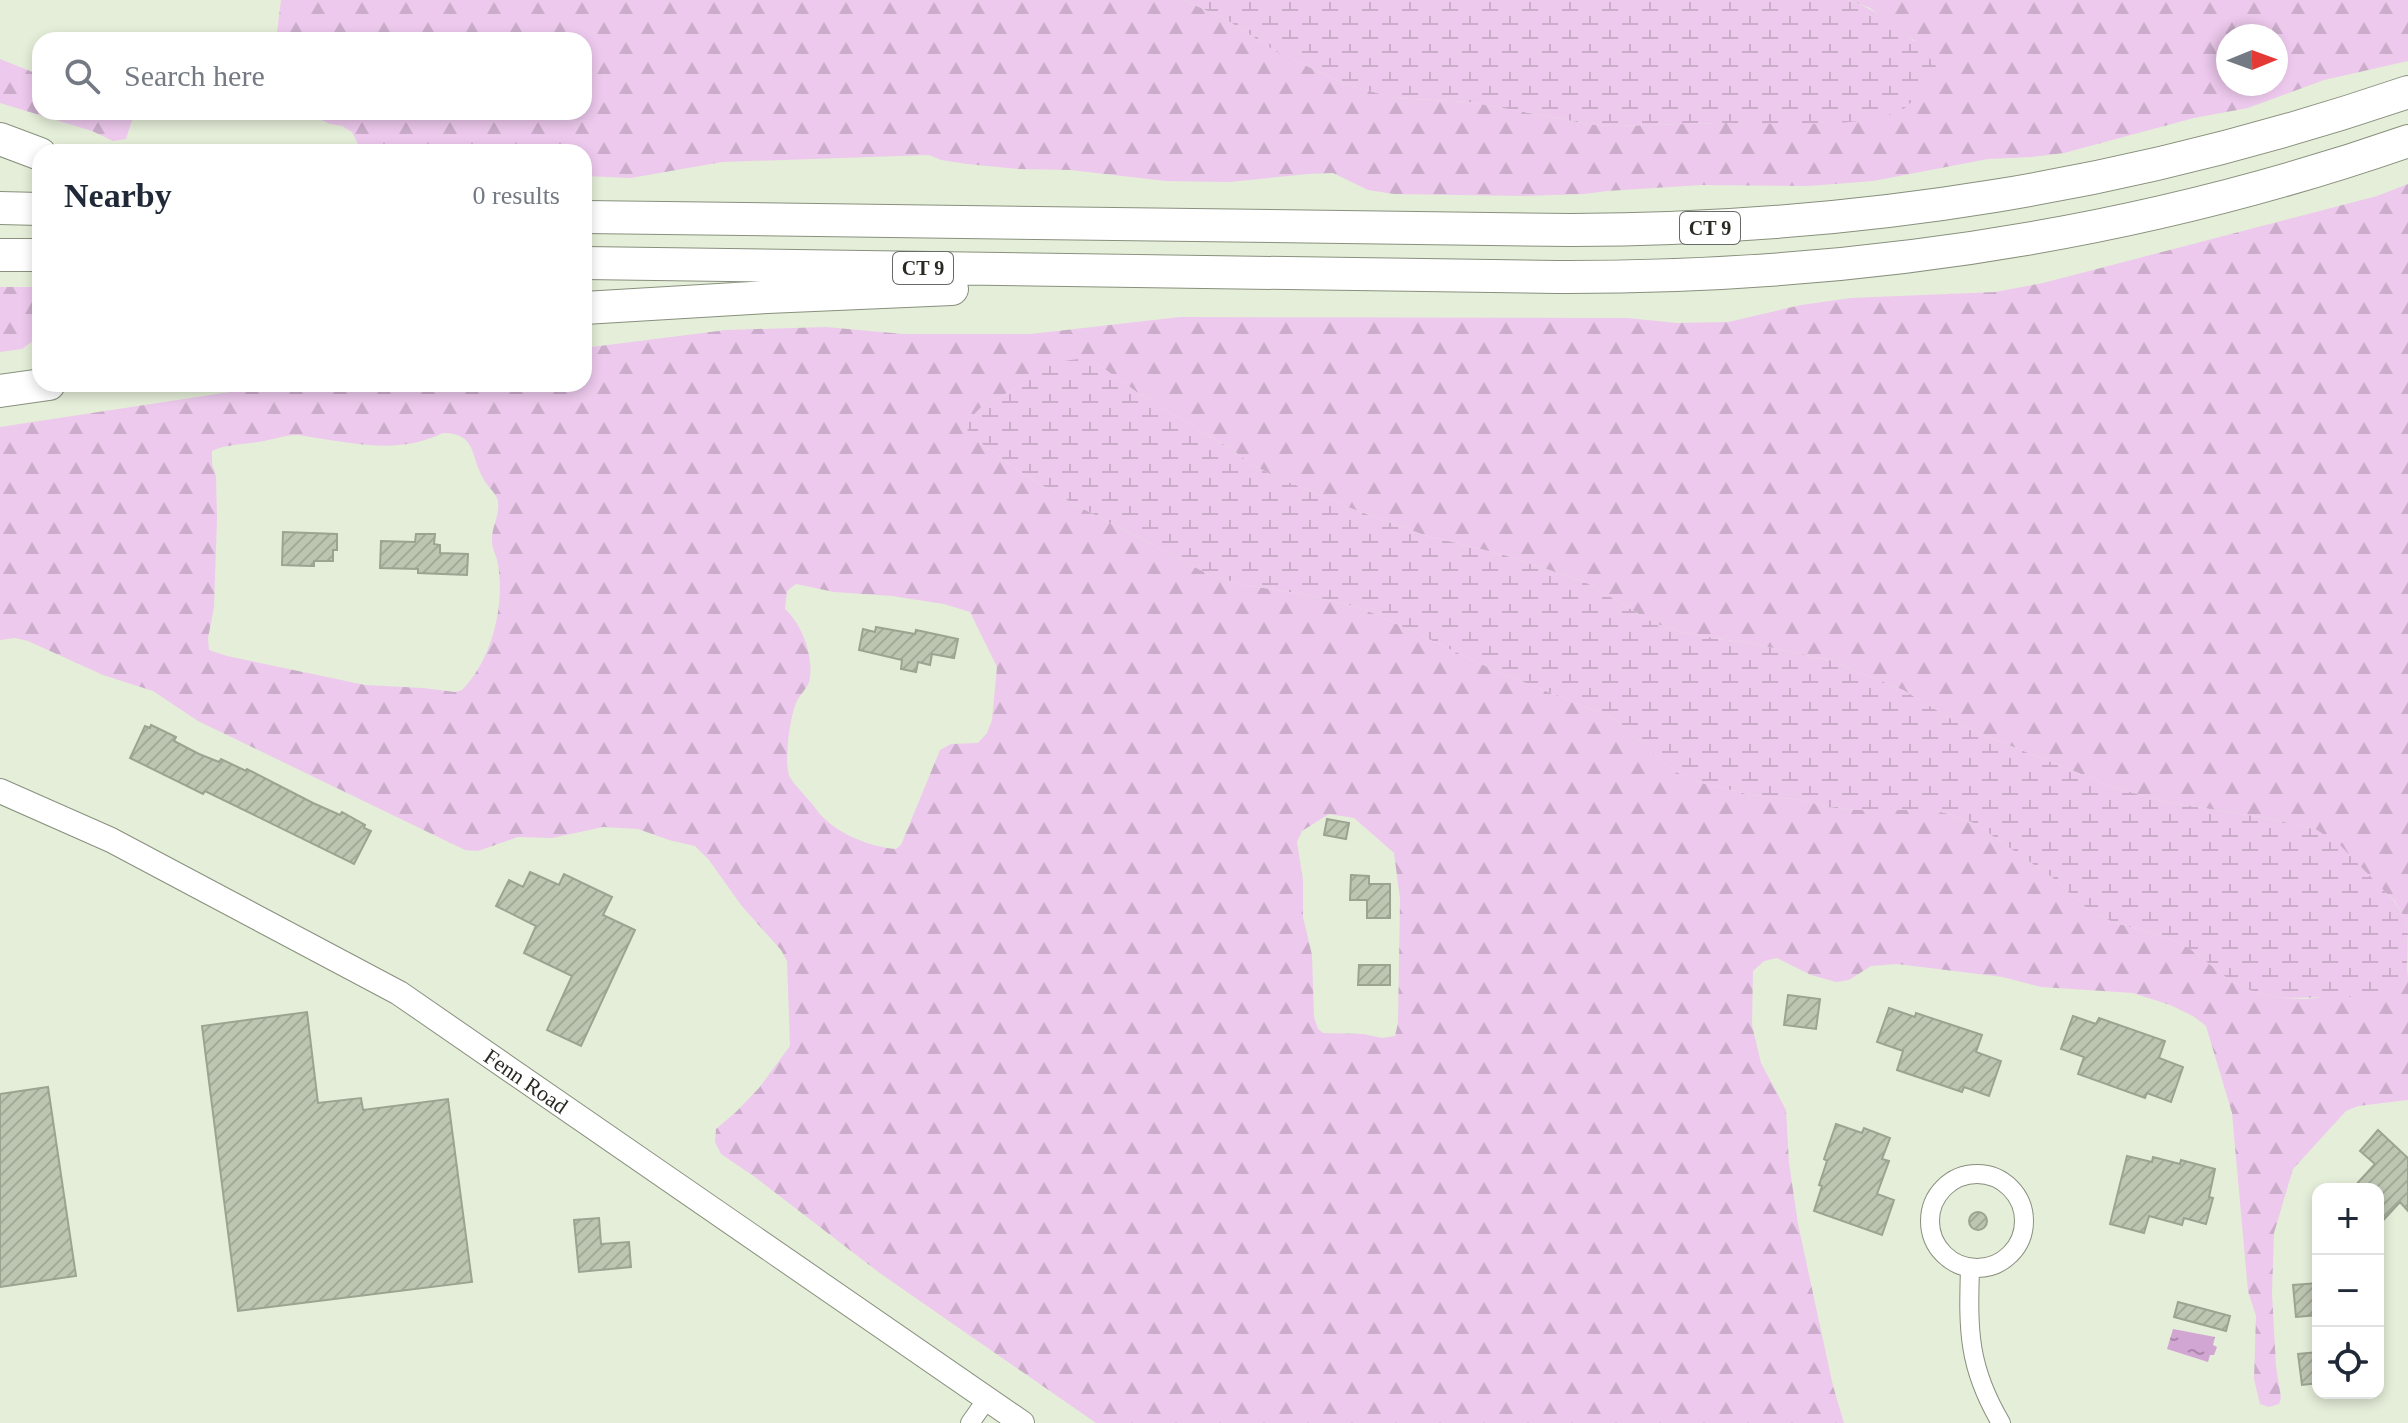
<!DOCTYPE html>
<html lang="en">
<head>
<meta charset="utf-8">
<style>
  body { margin:0; font-family:Georgia,serif; background:#f2f2f3; color:#1f2937 }
  .controls { position:absolute; right:24px; bottom:24px; display:grid; overflow:hidden; border-radius:16px; box-shadow:0 4px 12px #0003 }
  .controls button { width:72px; height:72px; display:grid; place-items:center; padding:0; border:0; border-bottom:2px solid #e0e1e3; background:#fff; color:#1f2937; font:40px sans-serif }
  .compass { position:absolute; left:2216px; top:24px; width:72px; height:72px; border-radius:50%; background:#fff; box-shadow:0 4px 12px #0003; rotate:89deg }
  .list { margin:0; padding:0; list-style:none }
  h2 { display:flex; justify-content:space-between; align-items:center; height:104px; margin:0; padding:0 32px; font-size:34px }
  h2 small { font-size:26px; font-weight:400; color:#747a83 }
  .icon { flex:none; width:44px; height:44px; fill:none; stroke:currentColor; stroke-width:2; stroke-linecap:round; stroke-linejoin:round }
  .map { position:relative; flex:none; width:2408px; height:1423px; overflow:hidden }
  .search { position:absolute; background:#fff; box-shadow:0 4px 12px #0003; left:32px; top:32px; width:560px; height:88px; display:flex; align-items:center; gap:20px; box-sizing:border-box; padding:0 28px; border-radius:24px; color:#747a83; font-size:30px }
  .panel { position:absolute; background:#fff; box-shadow:0 4px 12px #0003; left:32px; top:144px; width:560px; height:248px; border-radius:24px }
  .map>svg:first-child { display:block }
  .forest { fill:url(#forest-firs); fill-rule:evenodd }
  .wetland { fill:url(#wetland-marsh) }
  .water { fill:url(#water-ripples) }
  .building { fill:url(#building-hatch); stroke:#9ba490; stroke-width:2 }
  .lines { fill:none; stroke-linecap:round; stroke-linejoin:round }
  .street-casing { stroke:#88907d; stroke-width:20 }
  .secondary-casing { stroke:#88907d; stroke-width:26 }
  .highway-casing { stroke:#88907d; stroke-width:34 }
  .street { stroke:#fff; stroke-width:18 }
  .secondary { stroke:#fff; stroke-width:24 }
  .highway { stroke:#fff; stroke-width:32 }
  .labels { text-anchor:middle; dominant-baseline:central; stroke-width:6; stroke-linejoin:round; paint-order:stroke }
  .shield { fill:#fff; stroke:#686b65; stroke-width:2 }
  .shield-label { font-size:20px; font-weight:bold; fill:#282b23 }
  .street-label { font-size:22px; fill:#282b23; stroke:#fff }
</style>
</head>
<body>
<div class="map">
<svg width="2408" height="1423" viewBox="0 0 2408 1423">
  <defs>
    <pattern id="forest-firs" width="22" height="20" patternUnits="userSpaceOnUse" patternTransform="scale(2)"><rect width="22" height="20" fill="#edc9ed"/><path d="M5 1l3.5 6h-7zM16 11l3.5 6h-7z" fill="#cbadcb"/></pattern>
    <pattern id="wetland-marsh" width="20" height="14" patternUnits="userSpaceOnUse" patternTransform="scale(2)"><rect width="20" height="14" fill="#edc9ed"/><path d="M1 5h8M5 5V1M11 12h8M15 12V8" fill="none" stroke="#cbadcb"/></pattern>
    <pattern id="water-ripples" width="26" height="14" patternUnits="userSpaceOnUse" patternTransform="scale(2)"><rect width="26" height="14" fill="#d1a6d2"/><path d="M2 4q2-2 4 0t4 0M15 11q2-2 4 0t4 0" fill="none" stroke="#aa87aa"/></pattern>
    <pattern id="building-hatch" width="6" height="6" patternUnits="userSpaceOnUse" patternTransform="scale(2)"><rect width="6" height="6" fill="#bdc6b1"/><path d="M-1 1l2-2M0 6l6-6M5 7l2-2" fill="none" stroke="#a2aa98"/></pattern>
  </defs>
  <rect width="100%" height="100%" fill="#e5eed9"/>
  <!-- forest -->
  <path class="forest" d="M 281,0 L 1184,0 L 1227,20 L 1275,51 L 1345,84 L 1395,98 L 1471,102 L 1588,124 L 1613,126 L 1720,123 L 1915,41 L 1870,8 L 1848,0 L 2408,0 L 2408,61 L 2324,80 L 2248,108 L 2194,118 L 2064,153 L 2032,157 L 1988,159 L 1873,181 L 1808,186 L 1702,185 L 1607,191 L 1584,194 L 1524,196 L 1394,194 L 1368,190 L 1333,173 L 1308,174 L 1229,182 L 1166,181 L 1070,170 L 1018,169 L 967,164 L 941,160 L 929,155 L 722,162 L 631,178 L 584,176 L 584,152 L 362,152 L 352,132 L 342,126 L 330,124 L 305,112 L 584,112 L 584,40 L 276,40 ZM 2228,36 L 2276,36 L 2276,84 L 2228,84 Z
    M 0,59 L 40,75 L 40,112 L 120,112 L 132,120 L 126,139 L 113,141 L 92,131 L 0,103 Z
    M 2408,184 L 2408,925 L 2395,901 L 2317,830 L 2267,818 L 2165,802 L 2116,788 L 1968,729 L 1903,690 L 1829,660 L 1750,643 L 1724,640 L 1677,631 L 1654,623 L 1585,582 L 1504,555 L 1424,535 L 1350,508 L 1274,476 L 1251,464 L 1231,449 L 1138,393 L 1096,363 L 1058,362 L 1026,383 L 982,406 L 972,436 L 1015,469 L 1072,503 L 1214,577 L 1251,586 L 1303,594 L 1354,606 L 1378,615 L 1494,670 L 1615,719 L 1674,771 L 1698,782 L 1751,795 L 1803,800 L 1827,807 L 1854,810 L 1933,810 L 1949,814 L 1974,823 L 2053,878 L 2092,913 L 2116,923 L 2166,937 L 2189,948 L 2231,981 L 2254,992 L 2280,998 L 2306,999 L 2332,996 L 2407,978 L 2408,967 L 2408,1100 L 2358,1106 L 2346,1111 L 2293,1169 L 2274,1233 L 2272,1293 L 2276,1366 L 2281,1398 L 2279,1404 L 2269,1407 L 2260,1404 L 2254,1379 L 2256,1316 L 2248,1291 L 2232,1113 L 2206,1026 L 2193,1016 L 2170,1005 L 2133,993 L 2041,987 L 2003,977 L 1897,964 L 1871,966 L 1849,980 L 1836,982 L 1811,975 L 1777,958 L 1764,961 L 1753,971 L 1752,1025 L 1761,1063 L 1786,1110 L 1789,1163 L 1798,1224 L 1833,1386 L 1844,1423 L 1096,1423 L 881,1274 L 755,1177 L 721,1154 L 715,1142 L 716,1129 L 736,1112 L 759,1088 L 790,1046 L 787,961 L 781,950 L 741,905 L 709,860 L 695,846 L 669,840 L 638,829 L 603,827 L 552,838 L 518,837 L 478,851 L 465,850 L 198,721 L 153,691 L 103,675 L 28,641 L 15,638 L 0,640 L 0,427 L 282,384 L 584,384 L 584,348 L 726,330 L 826,327 L 903,334 L 1031,334 L 1180,317 L 1627,318 L 1677,323 L 1728,322 L 1801,305 L 1851,298 L 1995,292 L 2043,283 L 2377,196 ZM 443,433 C 477,433 470,456 483,478 C 486,485 494,491 497,498 C 502,512 491,527 492,541 C 492,549 497,557 498,564 C 505,606 492,660 462,690 L 455,692 L 423,688 L 365,685 L 227,656 L 209,650 L 208,638 L 214,607 L 217,519 L 216,476 L 212,464 L 212,451 C 227,444 242,445 258,442 C 272,440 284,435 298,435 C 349,442 394,456 443,433 ZM 796,584 L 834,592 L 892,596 L 944,604 L 970,612 L 997,667 L 992,720 L 987,733 L 978,743 L 951,744 L 940,750 L 901,845 L 896,849 C 869,847 832,832 816,809 C 810,800 791,782 789,775 C 784,761 790,717 796,703 C 799,695 807,689 809,682 C 815,658 802,624 785,609 L 787,591 ZM 1329,814 L 1354,818 L 1394,853 L 1400,899 L 1398,1023 L 1395,1036 L 1382,1038 L 1363,1034 L 1323,1033 L 1318,1029 L 1314,1017 L 1312,955 L 1303,917 L 1303,880 L 1297,842 L 1302,831 Z
    M 0,287 L 40,287 L 40,336 L 22,349 L 0,352 Z"/>
  <!-- wetland -->
  <path class="wetland" d="M 1184,0 L 1848,0 C 1887,14 1910,34 1936,66 L 1924,90 L 1905,108 L 1880,119 L 1828,124 L 1720,123 L 1613,126 L 1588,124 L 1471,102 L 1395,98 L 1345,84 L 1275,51 L 1227,20 Z
    M 1084,358 L 1096,363 L 1138,393 L 1231,449 L 1251,464 L 1274,476 L 1350,508 L 1424,535 L 1504,555 L 1585,582 L 1654,623 L 1677,631 L 1724,640 L 1750,643 L 1829,660 L 1903,690 L 1968,729 L 2116,788 L 2165,802 L 2267,818 L 2317,830 L 2340,845 L 2395,902 L 2408,925 L 2407,978 L 2385,996 L 2280,998 L 2254,992 L 2231,981 L 2189,948 L 2166,937 L 2116,923 L 2092,913 L 2053,878 L 1974,823 L 1949,814 L 1933,810 L 1854,810 L 1827,807 L 1803,800 L 1751,795 L 1698,782 L 1674,771 L 1615,719 L 1494,670 L 1378,615 L 1354,606 L 1303,594 L 1251,586 L 1214,577 L 1072,503 L 1015,469 L 972,436 L 964,425 L 982,406 L 1026,383 L 1047,367 L 1058,362 Z"/>
  <!-- water -->
  <path class="water" d="M 2173,1329 L 2215,1337 L 2213,1345 L 2217,1347 L 2214,1355 L 2210,1355 L 2208,1362 L 2167,1349 Z"/>
  <!-- building -->
  <path class="building" d="M 283,532 L 337,534 L 337,550 L 333,550 L 333,561 L 314,561 L 314,566 L 310,566 L 282,565 Z
    M 416,534 L 435,534 L 434,544 L 440,545 L 440,553 L 468,554 L 467,575 L 418,573 L 418,569 L 380,568 L 381,541 L 415,542 Z
    M 876,627 L 915,634 L 916,630 L 958,639 L 954,658 L 932,654 L 930,665 L 918,662 L 916,672 L 901,669 L 902,660 L 859,650 L 863,629 L 875,632 Z
    M 151,725 L 176,737 L 174,741 L 199,754 L 219,762 L 221,759 L 246,771 L 247,769 L 313,803 L 340,815 L 342,812 L 365,825 L 364,828 L 371,831 L 354,864 L 205,791 L 203,794 L 130,758 L 145,726 L 150,728 Z
    M 1327,819 L 1349,823 L 1346,839 L 1324,835 Z
    M 530,872 L 559,885 L 564,874 L 612,897 L 603,915 L 635,930 L 581,1046 L 547,1030 L 572,976 L 524,953 L 536,926 L 496,906 L 509,880 L 523,887 Z
    M 1351,875 L 1369,876 L 1369,884 L 1390,884 L 1390,918 L 1367,918 L 1367,900 L 1350,900 Z
    M 1359,965 L 1390,965 L 1390,985 L 1358,985 Z
    M 1788,995 L 1820,999 L 1816,1029 L 1784,1025 Z
    M 1889,1008 L 1915,1017 L 1916,1013 L 1982,1035 L 1976,1052 L 2001,1061 L 1989,1096 L 1964,1087 L 1962,1092 L 1897,1070 L 1903,1051 L 1877,1042 Z
    M 307,1012 L 318,1103 L 361,1098 L 363,1110 L 448,1099 L 472,1282 L 238,1311 L 202,1026 Z
    M 2073,1016 L 2096,1024 L 2099,1018 L 2165,1041 L 2159,1058 L 2183,1067 L 2171,1102 L 2147,1093 L 2145,1098 L 2078,1074 L 2084,1057 L 2061,1049 Z
    M 48,1087 L 76,1276 L 0,1287 L 0,1094 Z
    M 1836,1124 L 1862,1133 L 1864,1128 L 1890,1138 L 1882,1159 L 1889,1161 L 1877,1194 L 1894,1200 L 1882,1235 L 1814,1211 L 1822,1186 L 1819,1185 L 1827,1161 L 1824,1159 Z
    M 2378,1130 L 2408,1158 L 2408,1211 L 2400,1202 L 2378,1226 L 2378,1189 L 2352,1189 L 2375,1164 L 2360,1151 Z
    M 2127,1156 L 2152,1162 L 2153,1157 L 2180,1164 L 2181,1160 L 2215,1169 L 2209,1197 L 2213,1198 L 2206,1224 L 2184,1218 L 2182,1225 L 2149,1216 L 2144,1233 L 2110,1224 Z
    M1969 1221a9 9 0 1 1 18 0a9 9 0 1 1-18 0Z
    M 599,1218 L 601,1244 L 629,1242 L 631,1267 L 579,1272 L 574,1220 Z
    M 2318,1283 L 2318,1315 L 2296,1317 L 2293,1285 Z
    M 2178,1302 L 2230,1316 L 2226,1331 L 2174,1317 Z
    M 2318,1352 L 2318,1383 L 2302,1385 L 2298,1354 Z"/>
  <g class="lines">
    <defs>
      <path id="street" d="M1930 1221a47 47 0 1 1 94 0a47 47 0 1 1-94 0Z
        M 1970,1268 C 1968,1331 1968,1367 2001,1423
        M 970,1423 L 987,1399"/>
      <g id="secondary">
        <path id="s1" d="M 0,791 L 111,840 L 399,993 L 1022,1423"/>
      </g>
      <path id="highway" d="M 0,139 L 40,154
        M 0,208 L 40,209
        M 584,217 L 1571,230 C 1862,229 2132,186 2408,92
        M 0,255 L 40,255
        M 584,263 L 1557,277 C 1846,278 2135,236 2408,141
        M 584,308 L 767,297 L 952,289
        M 0,391 L 49,384"/>
    </defs>
    <!-- street casing -->
    <use href="#street" class="street-casing"/>
    <!-- secondary casing -->
    <use href="#secondary" class="secondary-casing"/>
    <!-- highway casing -->
    <use href="#highway" class="highway-casing"/>
    <!-- street -->
    <use href="#street" class="street"/>
    <!-- secondary -->
    <use href="#secondary" class="secondary"/>
    <!-- highway -->
    <use href="#highway" class="highway"/>
  </g>
  <g class="labels">
    <!-- shield labels -->
    <g class="shield">
      <rect x="1680" y="212" width="60" height="32" rx="6"/>
      <rect x="893" y="252" width="60" height="32" rx="6"/>
    </g>
    <g class="shield-label">
      <text x="1710" y="228">CT 9</text>
      <text x="923" y="268">CT 9</text>
    </g>
    <!-- street labels -->
    <g class="street-label">
      <text stroke="none"><textPath href="#s1" startOffset="602">Fenn Road</textPath></text>
    </g>
  </g>
</svg>
<div class="controls">
<button>+</button>
<button>−</button>
<button><svg class="icon" aria-label="locate" viewBox="0 0 24 24"><circle cx="12" cy="12" r="6"/><path d="M12 2v4M12 18v4M2 12h4M18 12h4"/></svg></button>
</div>
<svg class="compass" viewBox="-18 -18 36 36"><path d="M0-13l5 13h-10z" fill="#e53935"/><path d="M0 13l5-13h-10z" fill="#747a83"/></svg>
<div class="search"><svg class="icon" aria-label="search" viewBox="0 0 24 24"><circle cx="10" cy="10" r="6"/><path d="M15 15l6 6"/></svg>Search here</div>
<section class="panel">
<h2>Nearby<small>0 results</small></h2>
<ul class="list">
</ul>
</section>
</div>
</body>
</html>
